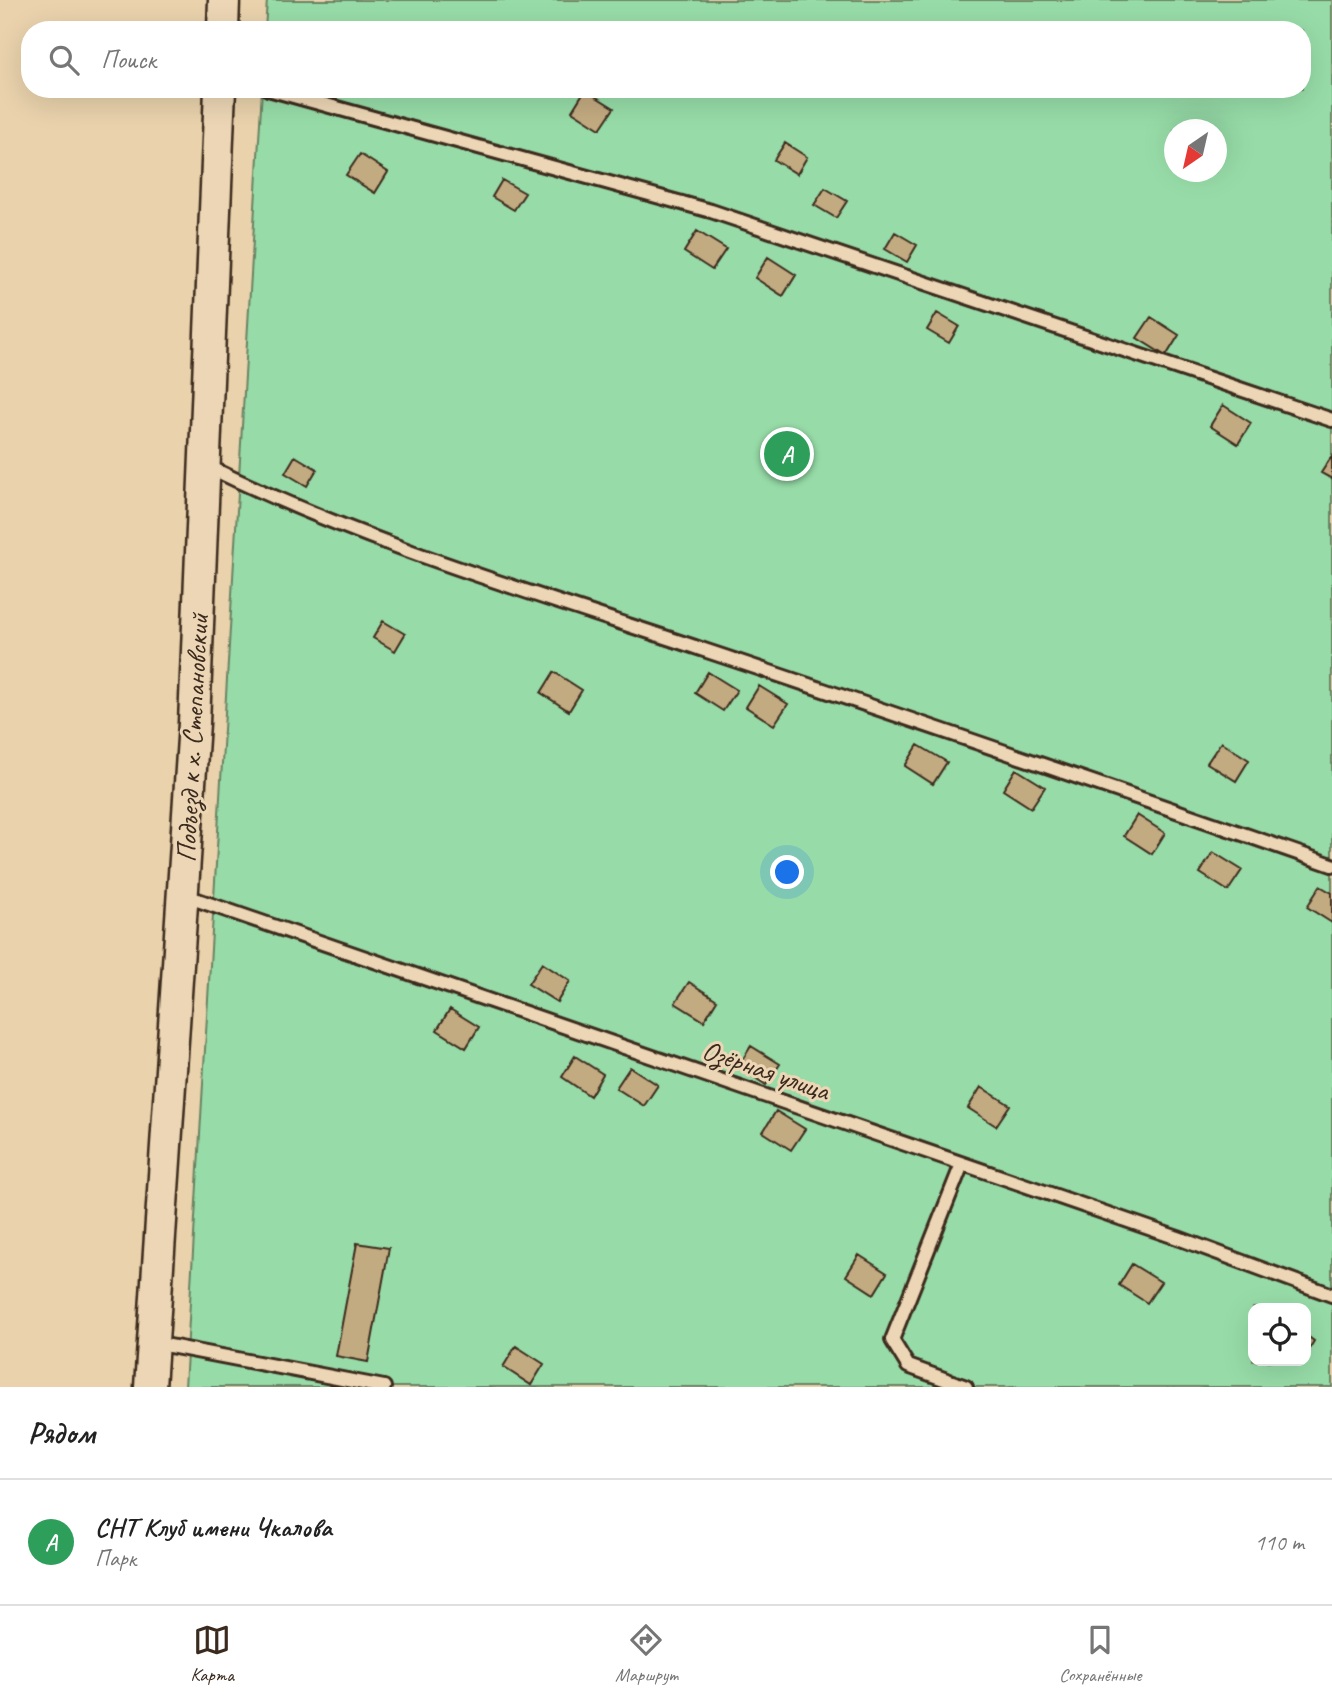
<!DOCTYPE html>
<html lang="ru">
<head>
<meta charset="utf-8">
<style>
  body { margin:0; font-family:Caveat,sans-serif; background:#f2f2f2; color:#222 }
  .controls { position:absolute; right:21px; bottom:21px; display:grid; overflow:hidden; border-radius:14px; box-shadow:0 7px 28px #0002 }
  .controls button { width:63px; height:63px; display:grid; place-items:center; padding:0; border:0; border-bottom:2px solid #e0e0e0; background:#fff; color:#222; font:35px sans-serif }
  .compass { position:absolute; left:1164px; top:119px; width:63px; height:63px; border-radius:50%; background:#fff; box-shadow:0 7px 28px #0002; rotate:214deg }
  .you { position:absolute; left:788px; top:873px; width:24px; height:24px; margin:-18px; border:5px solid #fff; border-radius:50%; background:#1a73e8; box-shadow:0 0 0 10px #1a73e833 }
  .badge { display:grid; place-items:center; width:46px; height:46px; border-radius:50%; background:#3b2a1e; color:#fff; font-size:23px; font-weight:700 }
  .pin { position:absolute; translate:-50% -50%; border:4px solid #fff; box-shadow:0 2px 7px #0006 }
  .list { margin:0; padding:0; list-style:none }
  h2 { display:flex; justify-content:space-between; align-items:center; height:91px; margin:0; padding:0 28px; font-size:30px }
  h2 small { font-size:23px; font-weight:400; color:#767676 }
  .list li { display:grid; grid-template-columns:46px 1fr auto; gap:21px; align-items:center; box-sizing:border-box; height:126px; padding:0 28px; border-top:2px solid #e0e0e0 }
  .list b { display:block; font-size:26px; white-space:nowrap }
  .list p { margin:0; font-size:23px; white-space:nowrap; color:#767676 }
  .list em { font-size:23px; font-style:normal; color:#767676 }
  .icon { flex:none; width:38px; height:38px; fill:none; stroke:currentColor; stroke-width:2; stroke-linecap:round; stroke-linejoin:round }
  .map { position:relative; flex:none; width:1332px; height:1387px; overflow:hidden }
  .search { position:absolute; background:#fff; box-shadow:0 7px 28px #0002; left:21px; right:21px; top:21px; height:77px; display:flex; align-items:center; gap:18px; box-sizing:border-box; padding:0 24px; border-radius:28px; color:#767676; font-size:26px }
  .sheet { height:217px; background:#fff }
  nav { display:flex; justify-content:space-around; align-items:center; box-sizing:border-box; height:98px; border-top:2px solid #e0e0e0; background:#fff; font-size:19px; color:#767676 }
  nav a { display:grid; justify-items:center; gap:4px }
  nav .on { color:#3b2a1e }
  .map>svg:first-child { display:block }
  .green { fill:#97dca8; stroke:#698363; stroke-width:2; fill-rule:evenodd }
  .building { fill:#c3ab81; stroke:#3b2a1e; stroke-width:2 }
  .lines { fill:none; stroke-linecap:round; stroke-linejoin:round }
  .service-casing { stroke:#3b2a1e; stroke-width:18 }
  .tertiary-casing { stroke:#3b2a1e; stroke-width:35 }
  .service { stroke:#ecd6b5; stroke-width:12 }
  .tertiary { stroke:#ecd6b5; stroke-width:30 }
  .labels { text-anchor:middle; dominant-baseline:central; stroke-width:6; stroke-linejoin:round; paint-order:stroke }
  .street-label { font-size:28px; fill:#3b2a1e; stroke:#ecd6b5 }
</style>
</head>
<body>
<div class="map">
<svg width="1332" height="1387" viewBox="0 0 1332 1387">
  <rect width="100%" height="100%" fill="#e9d2ac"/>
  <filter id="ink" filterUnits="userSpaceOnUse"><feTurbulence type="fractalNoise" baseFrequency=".0143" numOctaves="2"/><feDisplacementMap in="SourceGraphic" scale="14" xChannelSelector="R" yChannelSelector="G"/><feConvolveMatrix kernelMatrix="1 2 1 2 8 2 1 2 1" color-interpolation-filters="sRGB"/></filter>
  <g filter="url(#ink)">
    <!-- green -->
    <path class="green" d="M 267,0 L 1332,0 L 1332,1387 L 185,1387 L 262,89 L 1302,89 L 1302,30 L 265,30 ZM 1174,130 L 1216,130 L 1216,172 L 1174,172 ZM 1253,1308 L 1306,1308 L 1306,1361 L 1253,1361 Z"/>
    <!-- building -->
    <path class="building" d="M 585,90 L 614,108 L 600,129 L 572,111 Z
      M 785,143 L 807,157 L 797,174 L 774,160 Z
      M 360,154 L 388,172 L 375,193 L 346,175 Z
      M 502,180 L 525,193 L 514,210 L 492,197 Z
      M 825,188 L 847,201 L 836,218 L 814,205 Z
      M 697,231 L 726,249 L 712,270 L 684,252 Z
      M 895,232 L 917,245 L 907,262 L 885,249 Z
      M 768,257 L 796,275 L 783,296 L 755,278 Z
      M 937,313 L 959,326 L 949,343 L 927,330 Z
      M 1151,317 L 1179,335 L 1166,356 L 1137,338 Z
      M 1223,405 L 1251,423 L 1238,444 L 1210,426 Z
      M 295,456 L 317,469 L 307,486 L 285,473 Z
      M 1332,456 L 1332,479 L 1321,473 Z
      M 383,621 L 405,634 L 395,651 L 373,638 Z
      M 554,672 L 582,690 L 569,711 L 541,693 Z
      M 708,672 L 737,690 L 723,711 L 695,693 Z
      M 759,686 L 788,704 L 774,725 L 746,707 Z
      M 1221,742 L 1249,760 L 1236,781 L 1207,763 Z
      M 918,745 L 947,762 L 933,784 L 905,766 Z
      M 1016,769 L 1045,787 L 1031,808 L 1003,790 Z
      M 1137,815 L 1165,833 L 1152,854 L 1124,836 Z
      M 1213,852 L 1242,870 L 1228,891 L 1200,873 Z
      M 1320,886 L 1332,893 L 1332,923 L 1307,907 Z
      M 542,963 L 570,981 L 557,1002 L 528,984 Z
      M 689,982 L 717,1000 L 704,1021 L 675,1003 Z
      M 450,1009 L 479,1027 L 466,1048 L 437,1030 Z
      M 751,1046 L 780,1064 L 766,1085 L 738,1067 Z
      M 575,1056 L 603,1074 L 590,1096 L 562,1077 Z
      M 630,1067 L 658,1085 L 644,1106 L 616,1088 Z
      M 981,1087 L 1010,1105 L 996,1126 L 968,1108 Z
      M 776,1111 L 805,1129 L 791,1150 L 763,1132 Z
      M 357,1243 L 389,1248 L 368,1362 L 336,1356 Z
      M 859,1255 L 887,1273 L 874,1294 L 846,1276 Z
      M 1132,1264 L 1161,1282 L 1147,1303 L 1119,1285 Z
      M 1306,1335 L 1314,1341 L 1306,1354 Z
      M 516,1346 L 544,1364 L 531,1385 L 503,1367 Z"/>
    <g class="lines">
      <defs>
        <path id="service" d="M 268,89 L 711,211 L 1332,420
          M 205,465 C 363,543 533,593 701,649 C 912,719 1122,792 1332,865
          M 183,895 L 1178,1238 L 1332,1295
          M 962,1164 L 892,1340 L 908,1366 L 966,1387
          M 154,1343 L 384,1387"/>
        <path id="tertiary" d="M 223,30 L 224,0
          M 150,1387 L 194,723 L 220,89"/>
      </defs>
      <!-- service casing -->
      <use href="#service" class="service-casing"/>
      <!-- tertiary casing -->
      <use href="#tertiary" class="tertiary-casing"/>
      <!-- service -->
      <use href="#service" class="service"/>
      <!-- tertiary -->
      <use href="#tertiary" class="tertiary"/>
    </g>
  </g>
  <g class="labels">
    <!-- street labels -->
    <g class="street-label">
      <text transform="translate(192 738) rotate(-87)">Подъезд к х. Степановский</text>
      <text transform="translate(766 1070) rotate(19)">Озёрная улица</text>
    </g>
  </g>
</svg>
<div class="controls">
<button><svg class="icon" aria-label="locate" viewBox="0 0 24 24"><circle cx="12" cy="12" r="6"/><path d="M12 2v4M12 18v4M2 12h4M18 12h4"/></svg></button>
</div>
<svg class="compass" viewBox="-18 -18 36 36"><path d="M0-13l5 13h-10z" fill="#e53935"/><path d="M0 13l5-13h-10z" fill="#767676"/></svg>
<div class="you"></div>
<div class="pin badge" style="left:787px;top:454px;background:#2e9e5b">A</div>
<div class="search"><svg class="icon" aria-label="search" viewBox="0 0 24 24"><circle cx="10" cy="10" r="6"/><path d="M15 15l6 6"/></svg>Поиск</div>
</div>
<section class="sheet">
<h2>Рядом<small></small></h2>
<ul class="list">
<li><span class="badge" style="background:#2e9e5b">A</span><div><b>СНТ Клуб имени Чкалова</b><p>Парк</p></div><em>110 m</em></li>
</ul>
</section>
<nav>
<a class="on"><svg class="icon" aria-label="map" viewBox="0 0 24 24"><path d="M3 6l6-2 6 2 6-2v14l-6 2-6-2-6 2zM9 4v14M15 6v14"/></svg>Карта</a>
<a><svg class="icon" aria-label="directions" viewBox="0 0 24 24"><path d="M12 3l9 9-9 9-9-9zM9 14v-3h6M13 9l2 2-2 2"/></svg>Маршрут</a>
<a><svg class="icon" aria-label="saved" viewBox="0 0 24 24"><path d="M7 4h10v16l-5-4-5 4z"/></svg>Сохранённые</a>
</nav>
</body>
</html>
